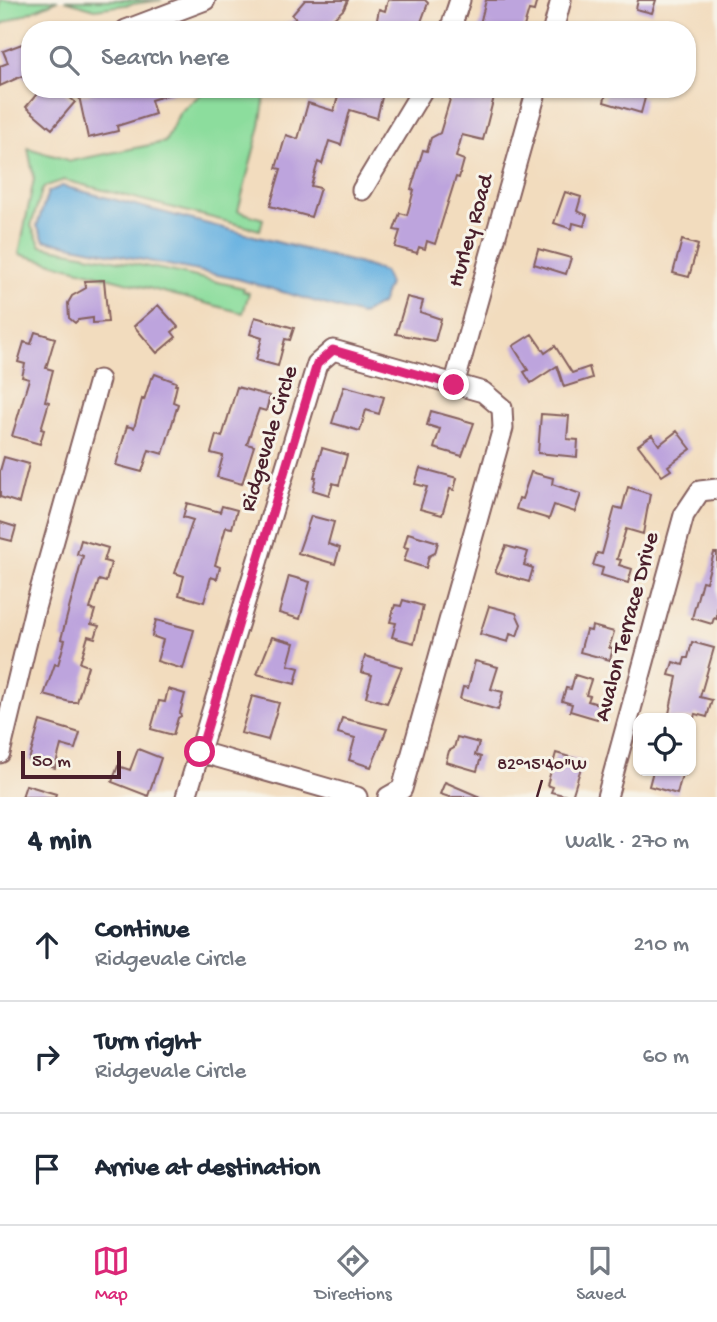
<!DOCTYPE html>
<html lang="en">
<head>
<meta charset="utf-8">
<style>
  body { margin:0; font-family:"Gochi Hand",sans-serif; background:#f2f2f3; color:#1f2937 }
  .controls { position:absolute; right:21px; bottom:21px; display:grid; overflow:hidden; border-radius:14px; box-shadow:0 2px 5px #0004 }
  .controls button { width:63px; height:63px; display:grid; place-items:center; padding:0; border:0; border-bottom:2px solid #e0e1e3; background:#fff; color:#1f2937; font:35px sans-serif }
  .scale { position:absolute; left:21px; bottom:18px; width:100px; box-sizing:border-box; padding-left:7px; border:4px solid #4a1f2b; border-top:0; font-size:19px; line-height:24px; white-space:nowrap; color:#4a1f2b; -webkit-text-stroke:5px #f7f3e8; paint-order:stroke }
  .stop { position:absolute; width:21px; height:21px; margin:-16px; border:5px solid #db2777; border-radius:50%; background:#fff }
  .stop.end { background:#db2777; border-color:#fff; box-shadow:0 2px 7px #0008 }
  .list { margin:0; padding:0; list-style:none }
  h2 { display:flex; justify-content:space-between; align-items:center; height:91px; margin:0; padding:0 28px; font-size:30px }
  h2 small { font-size:23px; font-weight:400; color:#747a83 }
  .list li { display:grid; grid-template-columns:46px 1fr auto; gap:21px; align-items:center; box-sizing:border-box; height:112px; padding:0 28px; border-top:2px solid #e0e1e3 }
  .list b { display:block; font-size:26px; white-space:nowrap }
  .list p { margin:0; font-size:23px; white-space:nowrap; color:#747a83 }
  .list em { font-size:23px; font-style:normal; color:#747a83 }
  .icon { flex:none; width:38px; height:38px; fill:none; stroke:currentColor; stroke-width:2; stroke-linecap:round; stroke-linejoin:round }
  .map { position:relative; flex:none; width:717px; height:797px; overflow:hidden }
  .search { position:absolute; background:#fff; box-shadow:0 2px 5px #0004; left:21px; right:21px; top:21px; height:77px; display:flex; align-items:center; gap:18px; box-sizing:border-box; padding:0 24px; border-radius:28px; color:#747a83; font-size:26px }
  .sheet { height:427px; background:#fff }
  nav { display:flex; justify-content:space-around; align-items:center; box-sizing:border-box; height:98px; border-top:2px solid #e0e1e3; background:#fff; font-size:19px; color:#747a83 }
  nav a { display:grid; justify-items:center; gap:4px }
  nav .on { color:#db2777 }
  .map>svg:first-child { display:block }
  .green { fill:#8cdd9d; stroke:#6b7e64; stroke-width:2 }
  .water { fill:#69b2e1; stroke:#5a6886; stroke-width:2 }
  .building { fill:#bda4dd }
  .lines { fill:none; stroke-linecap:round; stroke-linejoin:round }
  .minor-casing { stroke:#85615e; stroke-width:23 }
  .minor { stroke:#fff; stroke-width:19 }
  .route { stroke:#db2777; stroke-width:9 }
  .ticks { fill:none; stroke:#4a1f2b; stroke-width:2.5 }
  .labels { text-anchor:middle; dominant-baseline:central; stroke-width:6; stroke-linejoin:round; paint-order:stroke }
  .street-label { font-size:23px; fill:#4a1f2b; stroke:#f7f3e8 }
  .ticks-label { font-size:18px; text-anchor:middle; fill:#4a1f2b; stroke:#f7f3e8; stroke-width:6; stroke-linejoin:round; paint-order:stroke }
</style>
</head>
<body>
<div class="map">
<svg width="717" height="797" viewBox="0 0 717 797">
  <rect width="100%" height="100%" fill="#f7f3e8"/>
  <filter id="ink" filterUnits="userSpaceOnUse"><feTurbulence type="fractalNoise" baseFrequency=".0143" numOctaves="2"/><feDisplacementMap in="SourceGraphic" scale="14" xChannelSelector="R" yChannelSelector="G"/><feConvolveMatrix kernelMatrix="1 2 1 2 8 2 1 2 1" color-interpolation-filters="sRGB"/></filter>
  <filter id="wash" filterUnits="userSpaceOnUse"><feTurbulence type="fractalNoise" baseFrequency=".00686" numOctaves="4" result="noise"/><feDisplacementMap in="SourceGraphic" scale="28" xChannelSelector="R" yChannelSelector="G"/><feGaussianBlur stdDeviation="1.57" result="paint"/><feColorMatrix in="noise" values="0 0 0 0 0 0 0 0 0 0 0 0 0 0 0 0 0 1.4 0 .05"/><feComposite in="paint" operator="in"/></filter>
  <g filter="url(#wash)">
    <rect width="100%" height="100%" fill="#f2dcbe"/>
    <!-- green -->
    <path class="green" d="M 0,0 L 58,0 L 0,25 Z
      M 65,0 L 162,0 L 95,9 Z
      M 207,89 L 266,89 L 260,126 L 238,211 L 263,219 L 260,230 L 64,180 L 46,186 L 42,190 L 31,226 L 41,246 L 170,271 L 244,288 L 243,291 L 249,293 L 243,313 L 19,254 L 34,179 L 28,148 L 71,161 L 165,142 L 180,112 Z"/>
    <!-- water -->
    <path class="water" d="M 62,186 L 361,264 L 384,272 L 389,284 L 381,304 L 361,315 L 238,279 L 44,240 L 37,226 L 48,192 Z"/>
    <g id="blocks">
      <!-- building -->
      <path class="building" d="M 305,0 L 348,0 L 344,9 L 329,23 L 336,30 L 270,30 L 296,19 L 292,15 Z
        M 388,0 L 425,0 L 428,3 L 418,30 L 375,30 L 379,9 L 385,11 Z
        M 486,0 L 537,0 L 534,11 L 529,10 L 523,30 L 485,30 L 479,28 Z
        M 638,0 L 656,0 L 652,13 L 636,9 Z
        M 30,41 L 30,82 L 22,76 L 0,86 L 0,66 L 8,63 L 3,51 Z
        M 35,89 L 60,89 L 75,102 L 52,129 L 26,107 L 37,94 Z
        M 108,89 L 176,89 L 176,92 L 151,100 L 155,114 L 117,126 L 118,131 L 88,138 L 79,96 Z
        M 340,89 L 384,89 L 377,118 L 350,110 L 341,145 L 329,141 L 322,164 L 318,162 L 311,186 L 320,188 L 311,217 L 270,206 L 281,169 L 276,168 L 286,135 L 298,139 L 308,103 L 334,111 Z
        M 453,89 L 496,89 L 483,140 L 462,135 L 456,157 L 464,160 L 459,178 L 456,177 L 435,244 L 427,241 L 425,249 L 419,247 L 417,253 L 395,247 L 400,231 L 394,230 L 400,213 L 407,215 L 414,190 L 411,189 L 423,150 L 427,151 L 431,138 L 440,133 Z
        M 607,89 L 640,89 L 638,96 L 645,98 L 641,113 L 604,102 Z
        M 565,192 L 581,197 L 577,211 L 587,215 L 584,226 L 573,223 L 572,229 L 554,223 Z
        M 682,240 L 698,245 L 689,277 L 673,273 Z
        M 538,249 L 571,258 L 566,274 L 534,264 Z
        M 104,280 L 108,322 L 93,323 L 93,318 L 78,320 L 75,323 L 69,318 L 68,303 L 72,296 L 86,288 L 85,281 Z
        M 407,297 L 423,301 L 420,312 L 441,319 L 435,341 L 396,334 Z
        M 158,305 L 178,327 L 172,332 L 176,337 L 157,353 L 134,326 Z
        M 255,317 L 294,328 L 290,340 L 285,339 L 278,366 L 256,360 L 262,338 L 250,334 Z
        M 35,332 L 55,338 L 46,368 L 53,370 L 45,401 L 49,402 L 41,429 L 44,430 L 40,444 L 12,436 L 29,379 L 22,377 L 25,364 L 18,362 L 24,342 L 31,344 Z
        M 532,334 L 545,353 L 555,346 L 572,373 L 589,367 L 592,378 L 564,387 L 557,366 L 531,383 L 524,372 L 528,370 L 513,346 Z
        M 155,374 L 176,382 L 175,385 L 177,385 L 173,402 L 178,404 L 163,454 L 149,450 L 142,472 L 116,465 L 127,426 L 134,428 L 142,399 L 144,400 L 151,378 L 153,378 Z
        M 344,386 L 384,397 L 379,414 L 366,410 L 360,431 L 332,423 Z
        M 237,387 L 270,396 L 266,411 L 259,409 L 254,423 L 247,444 L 254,446 L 242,484 L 217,477 L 223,456 L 211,453 L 216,435 L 222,437 Z
        M 431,411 L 474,423 L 462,456 L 434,448 L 440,429 L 427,425 Z
        M 541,414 L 569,416 L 567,439 L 578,440 L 577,457 L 538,453 Z
        M 677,431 L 691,449 L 668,466 L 671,470 L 662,476 L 638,445 L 652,435 L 659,445 Z
        M 322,448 L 347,455 L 339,485 L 333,483 L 329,495 L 313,490 L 316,477 L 314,477 Z
        M 4,457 L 29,464 L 19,503 L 0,497 L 0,471 Z
        M 420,468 L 457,478 L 454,490 L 450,489 L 442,515 L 420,509 L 427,487 L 415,484 Z
        M 531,472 L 553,478 L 552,484 L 581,494 L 575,512 L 554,505 L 549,519 L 516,509 L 519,498 L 522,499 Z
        M 628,487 L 650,494 L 643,534 L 626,529 L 617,559 L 621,560 L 619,565 L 632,569 L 628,583 L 601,575 L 603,568 L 593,565 L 597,553 L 602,554 L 615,507 L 622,509 Z
        M 187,503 L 220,512 L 222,506 L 237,510 L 232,528 L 226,527 L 215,565 L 220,567 L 217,579 L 211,577 L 204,602 L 179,595 L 184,576 L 175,573 L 193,520 L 183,517 Z
        M 311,516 L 334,522 L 328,544 L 340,548 L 335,564 L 298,553 Z
        M 0,522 L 16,527 L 12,541 L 0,538 Z
        M 408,533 L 438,542 L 435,553 L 429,556 L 426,568 L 404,561 L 408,548 L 404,547 Z
        M 81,540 L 108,548 L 104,561 L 111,563 L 106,582 L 99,580 L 90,609 L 95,610 L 91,624 L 99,626 L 95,638 L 88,636 L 80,663 L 88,666 L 77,702 L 70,702 L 44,695 L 55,664 L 58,665 L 65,640 L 61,639 L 83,556 L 77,554 Z
        M 506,546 L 528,552 L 524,565 L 533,568 L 529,582 L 495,572 Z
        M 714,553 L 717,553 L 717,619 L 714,618 L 712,624 L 692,618 L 702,581 L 706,582 Z
        M 289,576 L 310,582 L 300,619 L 279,613 Z
        M 403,600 L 423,606 L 414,643 L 392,637 L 396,623 L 390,622 L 395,605 L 401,606 Z
        M 489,606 L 516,613 L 521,624 L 517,636 L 510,634 L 508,642 L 480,634 Z
        M 156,620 L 194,630 L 183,669 L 157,661 L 163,640 L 152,636 Z
        M 592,626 L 614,632 L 609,648 L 613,648 L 610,660 L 580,652 L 586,630 L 591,631 Z
        M 272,637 L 294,643 L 288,665 L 299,668 L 295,684 L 257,674 Z
        M 692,642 L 714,648 L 700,697 L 712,700 L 707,717 L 695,714 L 694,718 L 668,718 L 677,677 L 669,675 L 673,662 L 683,665 L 685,658 L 688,658 Z
        M 365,656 L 402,667 L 387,703 L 366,697 L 372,675 L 361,672 Z
        M 475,661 L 498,667 L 491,689 L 503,692 L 498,710 L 460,699 L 463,687 L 468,688 Z
        M 575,675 L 591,680 L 586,695 L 590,696 L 588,701 L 601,705 L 597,719 L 570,711 L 572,704 L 562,701 L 566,688 L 571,689 Z
        M 168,689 L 185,694 L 180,713 L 181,716 L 178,718 L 173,735 L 151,729 L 159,701 L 165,702 Z
        M 252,696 L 279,703 L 268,740 L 241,733 Z
        M 342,718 L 387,729 L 371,767 L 349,760 L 355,738 L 338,733 Z
        M 40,721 L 80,733 L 75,749 L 61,745 L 55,768 L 29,760 Z
        M 457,737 L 479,743 L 475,755 L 481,757 L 477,771 L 446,762 L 449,751 L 454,748 Z
        M 138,749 L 161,758 L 148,796 L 112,782 L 118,766 L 130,770 Z
        M 556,753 L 583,761 L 572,797 L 551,792 L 553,787 L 547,785 Z
        M 653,771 L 683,771 L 677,794 L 649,786 Z
        M 445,782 L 480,797 L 449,797 L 440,794 Z
        M 26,785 L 56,794 L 55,797 L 22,797 Z"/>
    </g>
  </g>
  <g filter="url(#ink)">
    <use href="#blocks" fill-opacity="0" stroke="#85615e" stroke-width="2"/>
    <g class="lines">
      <defs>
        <path id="minor" d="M 126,30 L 205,0
          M 450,30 L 460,0
          M 553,30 L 561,0
          M 362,190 L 423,89
          M 454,385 L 537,89
          M 200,752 L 357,797
          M 0,753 L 35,608 L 99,380
          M 186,797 L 317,364 L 333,350 L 483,392 L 502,408 L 503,428 L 402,789 L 388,797
          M 607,797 L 684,515 L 700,491 L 717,489"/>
      </defs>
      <!-- minor casing -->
      <use href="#minor" class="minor-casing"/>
      <!-- minor -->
      <use href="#minor" class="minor"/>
    </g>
  </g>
  <g class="lines" filter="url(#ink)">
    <!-- route -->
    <path class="route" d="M 200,752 L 317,364 L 333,350 L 454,385"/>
  </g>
  <!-- ticks -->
  <path class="ticks" d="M 537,797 L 542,780"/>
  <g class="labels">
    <!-- street labels -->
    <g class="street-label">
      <text transform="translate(472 231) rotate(-74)">Hurley Road</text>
      <text transform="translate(270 439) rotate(-73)">Ridgevale Circle</text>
      <text transform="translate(628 627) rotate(-75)">Avalon Terrace Drive</text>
    </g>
  </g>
  <g class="ticks-label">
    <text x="542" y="769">82°15'40"W</text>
  </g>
</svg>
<div class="controls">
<button><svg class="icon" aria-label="locate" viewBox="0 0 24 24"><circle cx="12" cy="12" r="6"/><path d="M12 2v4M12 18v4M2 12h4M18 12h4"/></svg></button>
</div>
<div class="scale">50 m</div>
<div class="stop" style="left:200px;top:752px"></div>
<div class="stop end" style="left:454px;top:385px"></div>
<div class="search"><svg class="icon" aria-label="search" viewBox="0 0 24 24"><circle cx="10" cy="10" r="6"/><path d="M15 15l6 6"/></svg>Search here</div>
</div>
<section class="sheet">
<h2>4 min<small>Walk · 270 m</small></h2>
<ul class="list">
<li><svg class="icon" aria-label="ahead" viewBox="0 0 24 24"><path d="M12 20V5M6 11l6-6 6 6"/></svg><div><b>Continue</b><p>Ridgevale Circle</p></div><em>210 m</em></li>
<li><svg class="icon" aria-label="right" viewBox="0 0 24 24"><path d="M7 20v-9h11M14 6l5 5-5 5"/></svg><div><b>Turn right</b><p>Ridgevale Circle</p></div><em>60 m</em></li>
<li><svg class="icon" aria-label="arrive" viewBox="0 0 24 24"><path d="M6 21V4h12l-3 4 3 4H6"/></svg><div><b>Arrive at destination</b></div></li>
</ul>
</section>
<nav>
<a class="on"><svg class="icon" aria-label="map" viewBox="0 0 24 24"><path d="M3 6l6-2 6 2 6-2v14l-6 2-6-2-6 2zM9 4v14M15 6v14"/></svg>Map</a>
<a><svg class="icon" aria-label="directions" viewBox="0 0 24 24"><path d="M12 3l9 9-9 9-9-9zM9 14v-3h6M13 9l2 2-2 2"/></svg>Directions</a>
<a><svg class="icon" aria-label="saved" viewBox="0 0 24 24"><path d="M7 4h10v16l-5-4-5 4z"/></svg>Saved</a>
</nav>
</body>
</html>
